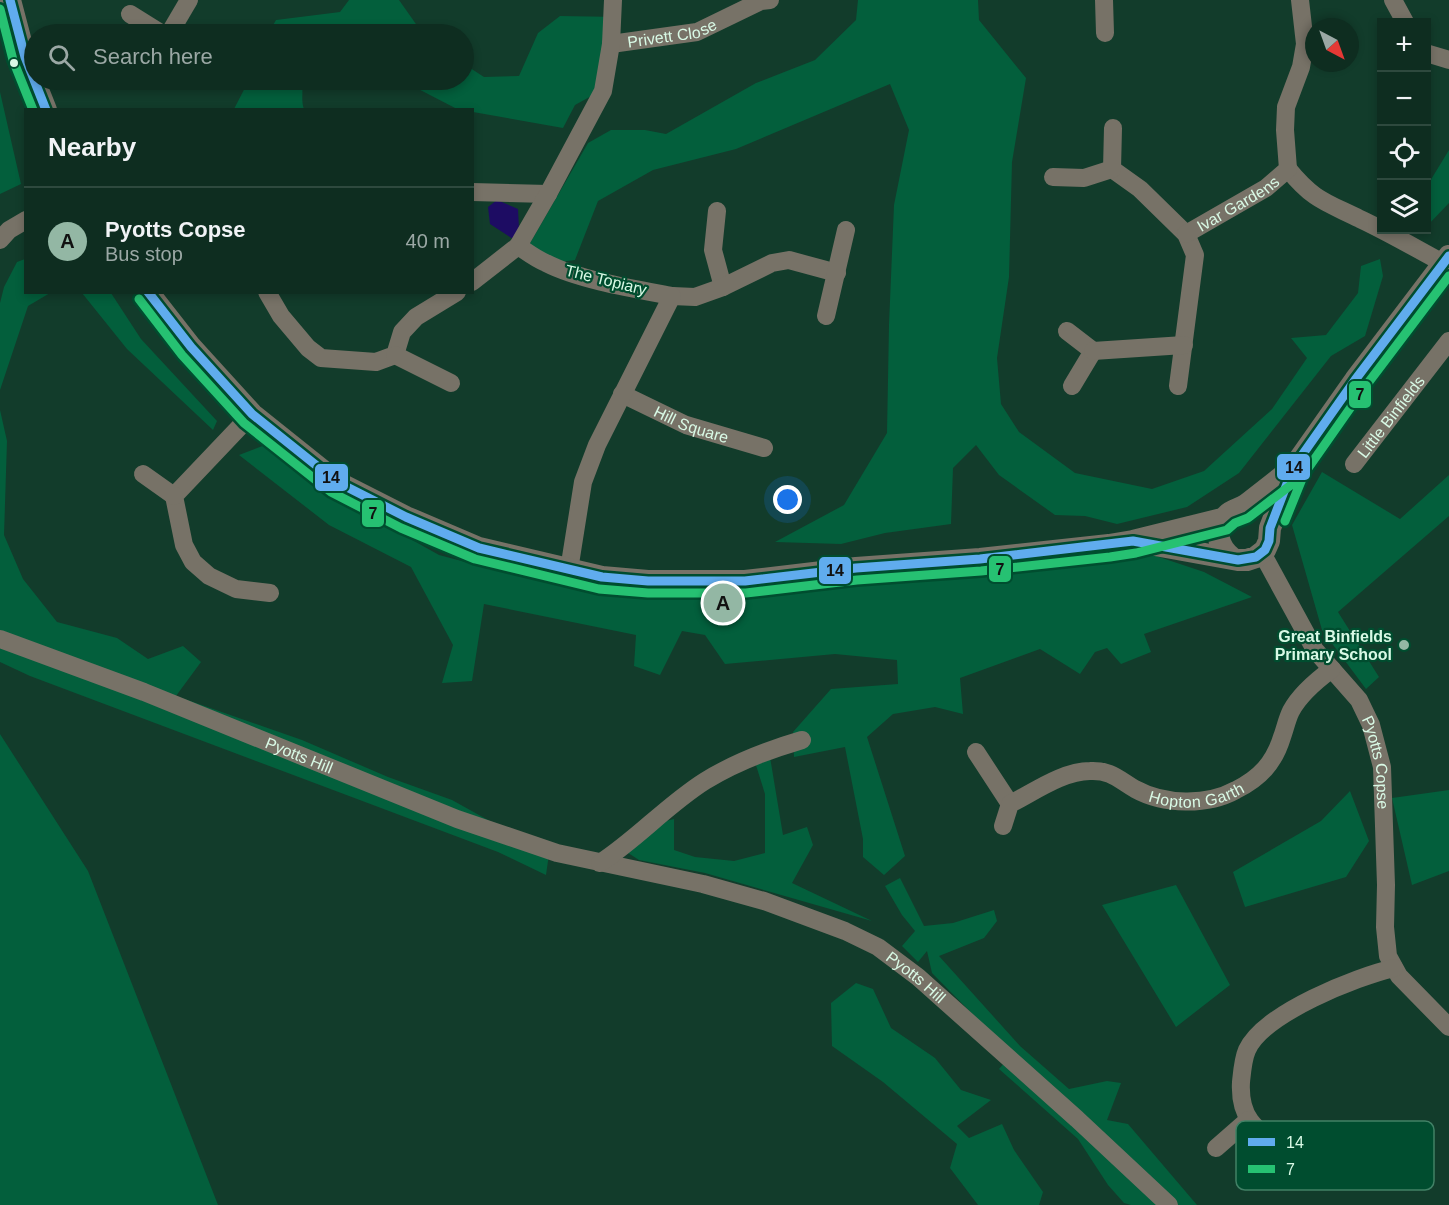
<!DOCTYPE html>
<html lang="en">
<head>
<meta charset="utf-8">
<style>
  body { margin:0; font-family:Helvetica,sans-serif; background:#173529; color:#f1f3f6 }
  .controls { position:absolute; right:18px; top:18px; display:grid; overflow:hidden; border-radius:0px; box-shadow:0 3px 9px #0003 }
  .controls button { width:54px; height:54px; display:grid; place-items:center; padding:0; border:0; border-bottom:2px solid #2e493e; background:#0e2d20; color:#f1f3f6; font:30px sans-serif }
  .compass { position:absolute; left:1305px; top:18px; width:54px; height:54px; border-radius:50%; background:#0e2d20; box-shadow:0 3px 9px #0003; rotate:139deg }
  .you { position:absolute; left:788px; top:500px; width:21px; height:21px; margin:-15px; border:4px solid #fff; border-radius:50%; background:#1a73e8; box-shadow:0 0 0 9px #1a73e833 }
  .badge { display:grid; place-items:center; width:39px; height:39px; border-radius:50%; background:#93b7a4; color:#111; font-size:20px; font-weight:700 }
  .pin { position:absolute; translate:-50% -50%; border:3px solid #fff; box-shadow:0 2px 6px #0006 }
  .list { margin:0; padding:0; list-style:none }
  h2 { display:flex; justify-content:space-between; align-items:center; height:78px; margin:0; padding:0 24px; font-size:26px }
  h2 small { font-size:20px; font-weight:400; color:#9ba8a5 }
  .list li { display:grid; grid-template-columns:39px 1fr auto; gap:18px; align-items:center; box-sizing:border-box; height:108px; padding:0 24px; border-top:2px solid #2e493e }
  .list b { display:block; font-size:22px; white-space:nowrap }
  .list p { margin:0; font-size:20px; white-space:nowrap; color:#9ba8a5 }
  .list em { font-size:20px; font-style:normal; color:#9ba8a5 }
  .icon { flex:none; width:33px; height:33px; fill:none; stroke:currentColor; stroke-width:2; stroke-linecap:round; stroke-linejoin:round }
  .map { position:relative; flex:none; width:1449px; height:1205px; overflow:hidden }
  .search { position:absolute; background:#0e2d20; box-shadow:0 3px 9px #0003; left:24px; top:24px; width:450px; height:66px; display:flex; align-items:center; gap:15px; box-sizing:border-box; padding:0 21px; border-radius:33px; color:#9ba8a5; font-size:22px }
  .panel { position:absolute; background:#0e2d20; box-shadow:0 3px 9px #0003; left:24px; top:108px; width:450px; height:186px; border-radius:0px }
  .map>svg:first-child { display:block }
  .green { fill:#035f3c }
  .water { fill:#1d0c63 }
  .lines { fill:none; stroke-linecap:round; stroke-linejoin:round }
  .minor { stroke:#777267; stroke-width:18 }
  .tertiary { stroke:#777267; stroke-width:22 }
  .bus-1-casing { stroke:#004d2f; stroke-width:14 }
  .bus-2-casing { stroke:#004d2f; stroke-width:14 }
  .bus-1 { stroke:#60acee; stroke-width:9 }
  .bus-2 { stroke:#26c172; stroke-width:9 }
  .bus-dot { fill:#d8f9e5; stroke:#004d2f; stroke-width:2 }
  .poi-dot { fill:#93b7a4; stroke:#004d2f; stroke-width:2 }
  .labels { text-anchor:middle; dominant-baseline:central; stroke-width:4.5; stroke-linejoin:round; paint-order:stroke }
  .street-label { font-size:16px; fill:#d8f9e5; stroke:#004d2f }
  .poi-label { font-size:16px; font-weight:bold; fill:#d8f9e5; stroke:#004d2f; text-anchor:end }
  .key { fill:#004d2f; stroke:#418166; stroke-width:1.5 }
  .key-label { font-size:16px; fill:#d8f9e5 }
  .line-badge { stroke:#004d2f; stroke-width:2 }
  .pale-badge-label { font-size:16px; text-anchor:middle; font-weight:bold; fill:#111 }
</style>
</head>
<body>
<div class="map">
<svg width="1449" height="1205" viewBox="0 0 1449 1205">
  <rect width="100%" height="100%" fill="#123c2b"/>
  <!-- green -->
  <path class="green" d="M 349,0 L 399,0 L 423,34 L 332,34 L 332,31 L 323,34 L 268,34 L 276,20 L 340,12 Z
    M 858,0 L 978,0 L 979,20 L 1026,78 L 1012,162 L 1009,277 L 997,358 L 1001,404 L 1019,432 L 1075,473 L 1152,489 L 1204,471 L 1272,409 L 1307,358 L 1291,338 L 1326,335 L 1358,293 L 1361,266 L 1380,259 L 1383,276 L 1365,336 L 1331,356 L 1239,473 L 1187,507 L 1117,524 L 1085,516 L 1055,515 L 999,475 L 976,445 L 953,468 L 951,524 L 885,533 L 841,544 L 775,542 L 844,505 L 887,433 L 889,325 L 894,205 L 909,130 L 890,84 L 736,149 L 653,170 L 598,201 L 575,260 L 546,264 L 529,245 L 588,143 L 611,130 L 645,130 L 666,134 L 756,83 L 815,60 L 856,20 Z
    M 560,16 L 619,17 L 595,94 L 575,105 L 563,128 L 473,112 L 472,110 L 457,109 L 401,80 L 464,80 L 464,64 L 484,77 L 519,76 L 538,33 Z
    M 249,80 L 300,80 C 305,88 300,99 304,109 L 234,109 Z
    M 0,92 L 21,184 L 0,194 Z
    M 1449,150 L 1449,203 L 1427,226 L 1427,186 Z
    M 25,259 L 26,292 L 50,293 L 28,306 L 0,390 L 0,303 L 4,287 L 17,262 Z
    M 82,293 L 111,293 L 141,339 L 217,421 L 213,430 L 127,349 Z
    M 0,410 L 7,441 L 4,535 L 23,579 L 57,622 L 117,638 L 148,659 L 183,646 L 201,662 L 176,696 L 302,740 L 388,777 L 452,800 L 549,854 L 546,875 L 498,852 L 30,676 L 0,662 Z
    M 270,443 L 343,501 L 439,555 L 519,576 L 608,591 L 690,596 L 824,587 L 922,579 L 1144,552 L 1204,572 L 1252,597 L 1144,634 L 1151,652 L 1121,664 L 1107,648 L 1095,652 L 1080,674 L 1040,649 L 960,678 L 963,714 L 935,707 L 893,714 L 867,737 L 905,856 L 884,875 L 863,857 L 863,839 L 845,747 L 794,757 L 793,732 L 831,689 L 898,684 L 897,660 L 835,654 L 725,664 L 705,635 L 682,631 L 660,675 L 634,666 L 636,635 L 484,604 L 472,681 L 442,683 L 453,645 L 411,567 L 329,525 L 239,455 Z
    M 1322,472 L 1400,519 L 1449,475 L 1449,516 L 1338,612 L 1379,677 L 1366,689 L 1322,630 L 1292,525 Z
    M 0,734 L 88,871 L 218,1205 L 0,1205 Z
    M 770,757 L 783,835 L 807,827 L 813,845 L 792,883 L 872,921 L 705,873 L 639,860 L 622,849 L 646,826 L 674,819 L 674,850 L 695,857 L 734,861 L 765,853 L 765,794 L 755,762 Z
    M 1449,790 L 1449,871 L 1412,885 L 1392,798 Z
    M 1350,791 L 1369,841 L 1346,877 L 1245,907 L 1233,872 L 1321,821 Z
    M 900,878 L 924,926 L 953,923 L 994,910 L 997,921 L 984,938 L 939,956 L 1020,1046 L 1069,1089 L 1107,1081 L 1121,1083 L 1107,1120 L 1128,1124 L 1197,1205 L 1131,1205 L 1124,1203 L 1108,1185 L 1078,1139 L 999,1069 L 1012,1054 L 932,973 L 927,951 L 918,962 L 902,946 L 915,931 L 902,915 L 885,886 Z
    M 1176,885 L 1230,985 L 1176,1027 L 1102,905 Z
    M 856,983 L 873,989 L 891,1028 L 935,1058 L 961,1090 L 991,1100 L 957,1126 L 969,1138 L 1002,1124 L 1014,1150 L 1043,1192 L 1039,1205 L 978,1205 L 950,1168 L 957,1144 L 883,1082 L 832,1046 L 831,1003 Z"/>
  <!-- water -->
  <path class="water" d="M 497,200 L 518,209 L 519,229 L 513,239 L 490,224 L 488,207 Z"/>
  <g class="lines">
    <!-- minor -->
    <g class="minor">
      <path d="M 1104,0 L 1105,33"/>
      <path d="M 1393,0 L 1405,22"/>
      <path d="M 130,14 L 162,34"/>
      <path d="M 169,34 L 189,0"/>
      <path id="s1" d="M 611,44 L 697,32 L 761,1 L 770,0"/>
      <path d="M 1426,53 L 1449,60"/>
      <path d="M 1112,169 L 1140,189 L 1186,234 L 1195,255 L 1178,386"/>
      <path d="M 1288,169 C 1314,201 1326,202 1360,219 C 1388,232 1415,248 1443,263"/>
      <path d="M 1053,177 L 1084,178 L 1112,169 L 1113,128"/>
      <path d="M 472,192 L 548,194"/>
      <path d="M 717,211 L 713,250 L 723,287"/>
      <path id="s2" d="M 1186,234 L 1266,188 L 1288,169 L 1285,130 L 1286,107 L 1301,67 L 1305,44 L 1300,0"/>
      <path d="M 0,240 L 9,230 L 26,220"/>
      <path d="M 472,282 L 518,246"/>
      <path d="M 267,292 L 281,316 L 308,348 L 321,358 L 376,362 L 395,355 L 402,332 L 416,317 L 457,292"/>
      <path d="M 672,296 L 695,297 L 723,287 L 772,263 L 789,260 L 837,273"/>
      <path d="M 826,316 L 846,230"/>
      <path d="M 1067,331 L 1093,351 L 1072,386"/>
      <path d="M 1093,351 L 1184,345"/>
      <path d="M 395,355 L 451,383"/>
      <path id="s3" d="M 622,394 L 686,425 L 764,448"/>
      <path d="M 252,414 L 174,496 L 184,545 L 193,562 L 209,576 L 236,589 L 270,593"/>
      <path id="s4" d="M 1354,464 L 1449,341"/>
      <path d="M 143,474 L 174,496"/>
      <path id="s5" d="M 1262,553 L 1315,650 L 1359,700 L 1371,725 L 1382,767 L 1386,885 L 1385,927 L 1388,956 L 1399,976 L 1449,1027"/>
      <path d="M 569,570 L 583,482 L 597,445 L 672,296 C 635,289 579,280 546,263 C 536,259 527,252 518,246 L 548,194 L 603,91 L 611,44 L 613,0"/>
      <path id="s6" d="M 0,639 L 144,692 L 457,819 L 557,853 L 703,884 L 764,901 L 845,931 L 878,947 L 918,977 L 1077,1119 L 1169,1205"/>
      <path d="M 976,752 L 1010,804"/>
      <path id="s7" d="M 1003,826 L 1010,804 C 1034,792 1063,771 1090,771 C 1111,770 1118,779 1135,789 C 1164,805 1207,806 1236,790 C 1260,778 1274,763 1282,737 C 1285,729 1287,719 1291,711 C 1300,694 1317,680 1332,669"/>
      <path d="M 600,863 C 637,839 667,805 705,781 C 736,762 768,750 802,740"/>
      <path d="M 1282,1147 C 1254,1129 1239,1117 1241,1082 C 1242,1072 1243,1059 1247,1050 C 1264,1013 1356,977 1394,968"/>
      <path d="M 1216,1148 L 1248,1120"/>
    </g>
    <!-- tertiary -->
    <path class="tertiary" d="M 10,0 L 25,57 L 46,110
      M 148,292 L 191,347 L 252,414 L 337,482 L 406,517 L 479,548 L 602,577 L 648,581 L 745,581 L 856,568 L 980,559 L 1109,545 L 1133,541 L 1222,519
      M 1144,543 L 1238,560 L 1247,560 L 1256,557 L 1265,550 L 1269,541 L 1270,528 L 1293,468 L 1355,380 L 1449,256
      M 1232,558 C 1218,547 1212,528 1227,515 C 1233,509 1241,509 1247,504 C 1262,492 1277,481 1291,469"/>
    <defs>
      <path id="bus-1" d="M 10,0 L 25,57 L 46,110
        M 148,292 L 191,347 L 252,414 L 337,482 L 406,517 L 479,548 L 602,577 L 648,581 L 745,581 L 856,568 L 980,559 L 1133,541 L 1238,560 L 1256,557 L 1265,550 L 1269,541 L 1270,528 L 1293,468 L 1355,380 L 1449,256"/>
      <path id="bus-2" d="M 0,9 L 13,60 L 33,110
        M 139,299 L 182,355 L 244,423 L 331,492 L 401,528 L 475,559 L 599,589 L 648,593 L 746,593 L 857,580 L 981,571 L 1110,557 L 1136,553 L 1227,530 L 1235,523 L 1248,518 L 1300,478
        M 1285,521 L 1304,474 L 1365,387 L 1449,276"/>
    </defs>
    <!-- bus-1 casing -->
    <use href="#bus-1" class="bus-1-casing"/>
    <!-- bus-2 casing -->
    <use href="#bus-2" class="bus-2-casing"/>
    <!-- bus-1 -->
    <use href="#bus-1" class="bus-1"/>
    <!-- bus-2 -->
    <use href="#bus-2" class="bus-2"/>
  </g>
  <!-- markers -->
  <circle class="bus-dot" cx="14" cy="63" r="5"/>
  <circle class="poi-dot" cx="1404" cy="645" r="6"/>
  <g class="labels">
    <!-- street labels -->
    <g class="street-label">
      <text stroke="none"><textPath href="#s1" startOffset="62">Privett Close</textPath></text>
      <text stroke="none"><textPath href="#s2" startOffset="60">Ivar Gardens</textPath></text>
      <text transform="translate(606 280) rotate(14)">The Topiary</text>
      <text stroke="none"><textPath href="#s4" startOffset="60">Little Binfields</textPath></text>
      <text stroke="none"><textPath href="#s3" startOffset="76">Hill Square</textPath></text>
      <text stroke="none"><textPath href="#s6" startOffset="321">Pyotts Hill</textPath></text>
      <text stroke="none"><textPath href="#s5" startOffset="243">Pyotts Copse</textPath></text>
      <text stroke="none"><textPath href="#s7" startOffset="224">Hopton Garth</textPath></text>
      <text stroke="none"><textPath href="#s6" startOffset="981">Pyotts Hill</textPath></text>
    </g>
    <!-- poi labels -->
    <g class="poi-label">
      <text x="1392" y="636">Great Binfields<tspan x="1392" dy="18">Primary School</tspan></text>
    </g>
  </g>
  <!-- legend -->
  <rect x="1236" y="1121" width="198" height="69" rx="9" class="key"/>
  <rect x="1248" y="1138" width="27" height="8" fill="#60acee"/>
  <rect x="1248" y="1165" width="27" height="8" fill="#26c172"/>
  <g class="key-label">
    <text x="1286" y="1148">14</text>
    <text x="1286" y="1175">7</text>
  </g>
  <g class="line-badge">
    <rect x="1348" y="380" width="24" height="29" rx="6" fill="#26c172"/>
    <rect x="1276" y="453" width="35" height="28" rx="6" fill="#60acee"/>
    <rect x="314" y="463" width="35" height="29" rx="6" fill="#60acee"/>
    <rect x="361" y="499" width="24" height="29" rx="6" fill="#26c172"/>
    <rect x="988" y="555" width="24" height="28" rx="6" fill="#26c172"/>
    <rect x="818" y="556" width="34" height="29" rx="6" fill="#60acee"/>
  </g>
  <g class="pale-badge-label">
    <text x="1360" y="400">7</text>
    <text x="1294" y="473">14</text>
    <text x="331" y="483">14</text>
    <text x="373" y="519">7</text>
    <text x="1000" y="575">7</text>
    <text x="835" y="576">14</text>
  </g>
</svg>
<div class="controls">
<button>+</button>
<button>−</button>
<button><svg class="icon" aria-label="locate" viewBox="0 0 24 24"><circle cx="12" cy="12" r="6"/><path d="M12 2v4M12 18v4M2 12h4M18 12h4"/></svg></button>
<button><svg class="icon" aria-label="layers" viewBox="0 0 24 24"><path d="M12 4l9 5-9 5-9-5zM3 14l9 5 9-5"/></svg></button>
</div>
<svg class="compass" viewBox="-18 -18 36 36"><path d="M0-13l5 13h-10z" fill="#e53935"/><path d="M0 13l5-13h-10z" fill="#9ba8a5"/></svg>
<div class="you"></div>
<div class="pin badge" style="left:723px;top:603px">A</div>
<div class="search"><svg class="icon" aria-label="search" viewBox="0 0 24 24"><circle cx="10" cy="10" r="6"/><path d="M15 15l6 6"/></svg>Search here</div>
<section class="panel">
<h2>Nearby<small></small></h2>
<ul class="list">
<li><span class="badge">A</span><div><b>Pyotts Copse</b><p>Bus stop</p></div><em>40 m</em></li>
</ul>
</section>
</div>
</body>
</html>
